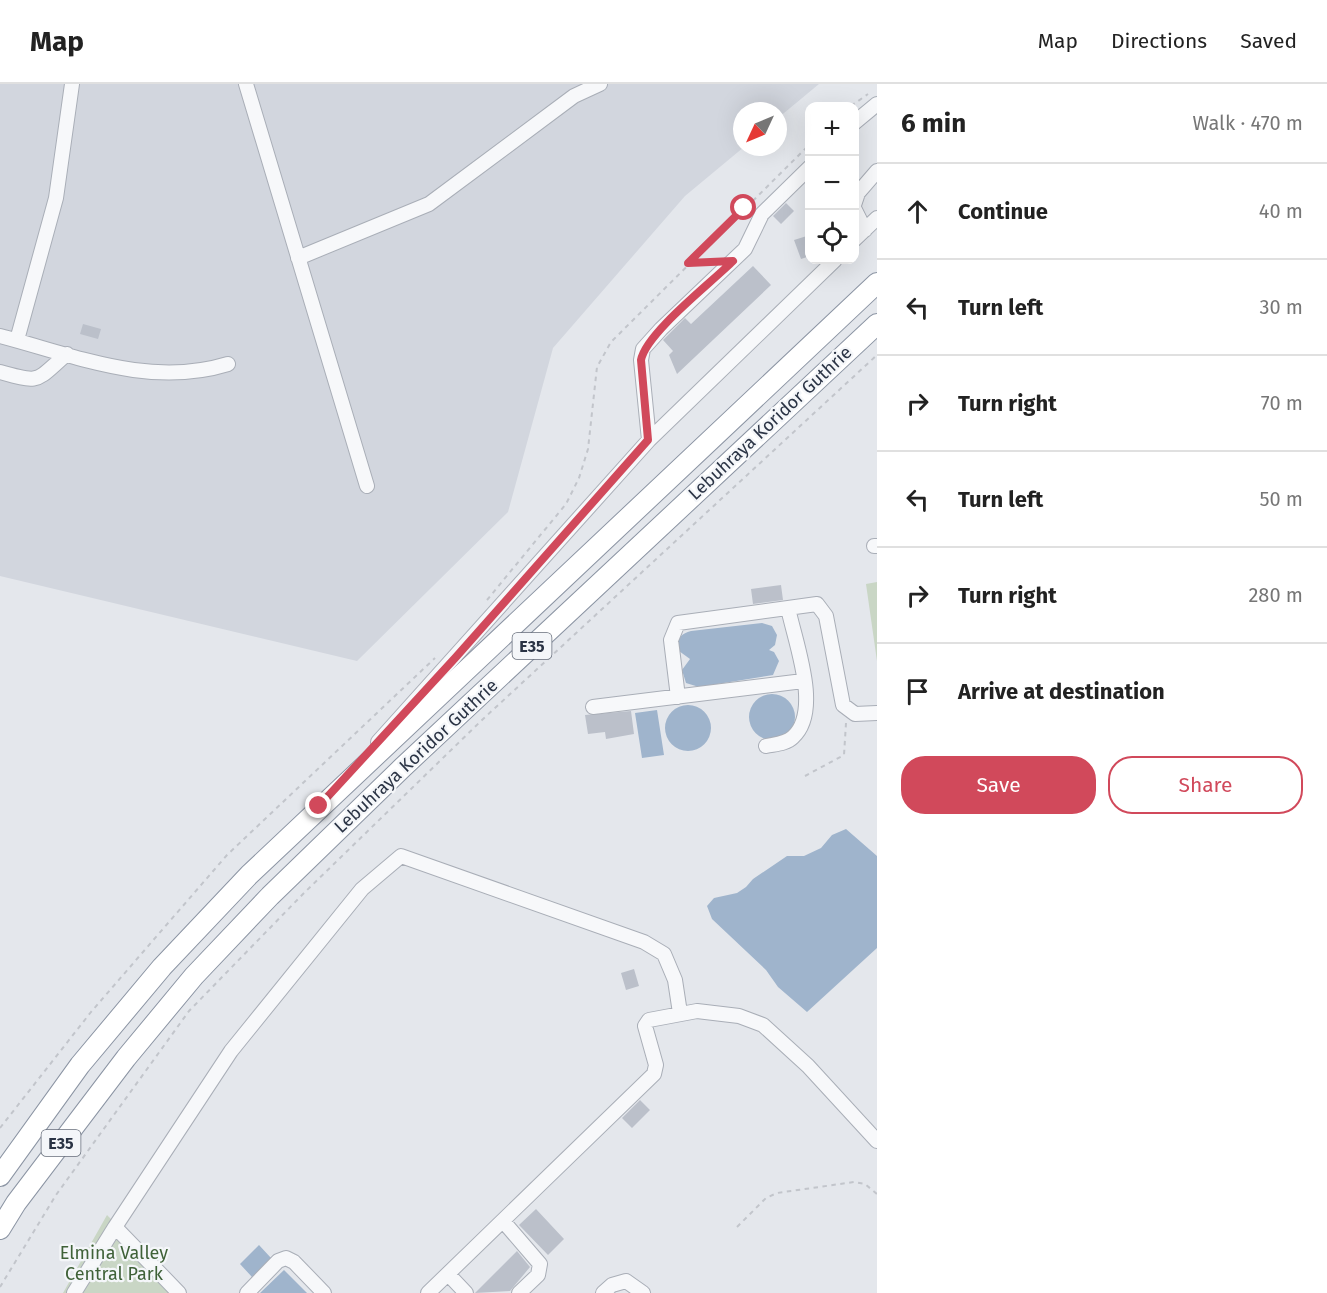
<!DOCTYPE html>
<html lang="en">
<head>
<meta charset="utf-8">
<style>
  body { margin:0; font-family:"Fira Sans",sans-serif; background:#f6f6f6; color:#222 }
  .controls { position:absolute; right:18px; top:18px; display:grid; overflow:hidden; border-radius:12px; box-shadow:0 6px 24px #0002 }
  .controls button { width:54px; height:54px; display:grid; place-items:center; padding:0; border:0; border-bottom:2px solid #e0e0e0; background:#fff; color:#222; font:30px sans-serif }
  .compass { position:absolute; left:733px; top:18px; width:54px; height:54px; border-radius:50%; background:#fff; box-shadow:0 6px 24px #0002; rotate:226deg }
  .stop { position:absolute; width:18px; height:18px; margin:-14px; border:4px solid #d1495b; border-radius:50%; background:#fff }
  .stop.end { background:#d1495b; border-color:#fff; box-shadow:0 2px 6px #0008 }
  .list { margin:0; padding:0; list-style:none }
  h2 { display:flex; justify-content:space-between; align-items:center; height:78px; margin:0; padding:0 24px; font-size:26px }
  h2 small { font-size:20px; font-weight:400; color:#767676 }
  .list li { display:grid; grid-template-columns:39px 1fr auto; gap:18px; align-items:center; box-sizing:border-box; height:96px; padding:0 24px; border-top:2px solid #e0e0e0 }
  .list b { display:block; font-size:22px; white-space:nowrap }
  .list em { font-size:20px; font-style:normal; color:#767676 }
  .actions { display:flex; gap:12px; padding:18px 24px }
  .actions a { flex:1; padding:14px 0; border:2px solid #d1495b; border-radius:24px; text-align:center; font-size:21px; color:#d1495b }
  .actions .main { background:#d1495b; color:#fff }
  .icon { flex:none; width:33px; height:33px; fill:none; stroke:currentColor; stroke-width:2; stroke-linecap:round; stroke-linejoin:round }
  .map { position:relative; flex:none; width:877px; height:1209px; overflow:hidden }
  header { display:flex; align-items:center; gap:36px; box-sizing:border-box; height:84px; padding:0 30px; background:#fff; border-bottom:2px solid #e0e0e0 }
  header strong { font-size:28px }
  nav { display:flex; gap:33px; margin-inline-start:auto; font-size:21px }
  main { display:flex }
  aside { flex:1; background:#fff }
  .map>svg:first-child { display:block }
  .built { fill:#d2d6de }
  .green { fill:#c9d6c5 }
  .water { fill:#9fb4cc }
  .building { fill:#bbc0ca }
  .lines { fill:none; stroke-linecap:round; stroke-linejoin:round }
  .minor-casing { stroke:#a9aeb7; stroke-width:16 }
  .highway-casing { stroke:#8b94a3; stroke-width:22 }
  .path { stroke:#c2c5cb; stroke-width:2; stroke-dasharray:4.5 4.5; stroke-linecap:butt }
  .minor { stroke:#f7f8fa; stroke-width:14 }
  .highway { stroke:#fff; stroke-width:20 }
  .route { stroke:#d1495b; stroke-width:8 }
  .labels { text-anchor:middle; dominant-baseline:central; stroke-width:4.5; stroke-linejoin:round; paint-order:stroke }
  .shield { fill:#f4f6f9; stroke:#676e7b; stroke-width:1.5 }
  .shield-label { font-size:16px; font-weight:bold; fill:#2b3445 }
  .street-label { font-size:18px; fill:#2b3445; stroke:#f4f6f9 }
  .park-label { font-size:18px; fill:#3f6138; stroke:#f4f6f9 }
</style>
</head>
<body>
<header>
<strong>Map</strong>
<nav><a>Map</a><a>Directions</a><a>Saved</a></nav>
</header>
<main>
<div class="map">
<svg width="877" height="1209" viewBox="0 0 877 1209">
  <rect width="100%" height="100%" fill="#e4e7ec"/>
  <!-- built -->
  <path class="built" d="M 0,0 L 819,0 L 778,34 L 778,27 L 742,27 L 744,63 L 685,112 L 553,264 L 508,428 L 357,577 L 0,492 Z"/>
  <!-- green -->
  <path class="green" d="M 877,498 L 877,577 L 866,500 Z
    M 107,1131 L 184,1209 L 63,1209 Z"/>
  <!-- water -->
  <path class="water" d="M 762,539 L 772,542 L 777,551 L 775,561 L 769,566 L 774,568 L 779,577 L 773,591 L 699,603 L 686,599 L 682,586 L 690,575 L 679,567 C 677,556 679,550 691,547 Z
    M749 633a23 23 0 1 1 46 0a23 23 0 1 1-46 0Z
    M665 644a23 23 0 1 1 46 0a23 23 0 1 1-46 0Z
    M 657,626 L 664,671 L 642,674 L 635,629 Z
    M 846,745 L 877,772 L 877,864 L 807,928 L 778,903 L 766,886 L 712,835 L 707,822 L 714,814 L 737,809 L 746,803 L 753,795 L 787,772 L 804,772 L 821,764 L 832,751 Z
    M 259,1161 L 271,1174 L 252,1193 L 240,1180 Z
    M 284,1186 L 307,1209 L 260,1209 Z"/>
  <!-- building -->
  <path class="building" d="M 786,119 L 794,127 L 781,140 L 773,132 Z
    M 810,151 L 810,172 L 801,175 L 794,156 Z
    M 753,182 L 771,201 L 677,290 L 669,271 L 673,267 L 663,256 L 685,234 L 691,240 Z
    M 83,240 L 101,245 L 98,255 L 80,250 Z
    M 781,501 L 783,516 L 753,520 L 751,505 Z
    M 631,627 L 634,650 L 606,655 L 605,648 L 588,650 L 585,631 Z
    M 634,885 L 639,902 L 626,906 L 621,889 Z
    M 640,1016 L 650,1026 L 632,1044 L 622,1034 Z
    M 536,1125 L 564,1155 L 548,1171 L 519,1141 Z
    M 517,1167 L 530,1183 L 510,1207 L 475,1209 Z"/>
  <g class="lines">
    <defs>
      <path id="minor" d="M 246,0 L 367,402
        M 854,39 L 877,20
        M 854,121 L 858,109 L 877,87
        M 854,124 L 865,146
        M 854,156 L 877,134
        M 298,174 L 429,120 L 574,12 L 600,0
        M 0,252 C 76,272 150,304 228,280
        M 17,256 L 56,114 L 72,0
        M 0,288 C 42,300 35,297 67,270
        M 649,356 L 641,276 L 643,265 L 661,245 L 745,165 L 762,130 L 810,83
        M 874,462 L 877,462
        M 678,613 L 671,556 L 678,539 L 817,520 L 826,532 L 843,621 L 855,630 L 877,629
        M 593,623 L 803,597
        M 378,658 L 649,356 L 835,176
        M 766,662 C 775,660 786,660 793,653 C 822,627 795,558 788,524
        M 503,1137 L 540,1180 L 538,1191 L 519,1209
        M 448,1190 L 466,1209
        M 74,1209 L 115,1143
        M 179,1209 L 115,1143 L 231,967 L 362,805 L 401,772 L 644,858 L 664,870 L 675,896 L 680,929
        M 247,1209 L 278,1177 L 286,1174 L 294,1178 L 324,1209
        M 428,1209 L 654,990 L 656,981 L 645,942 L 649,936 L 697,927 L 739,932 L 763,941 L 808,982 L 877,1057
        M 603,1209 L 612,1201 L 626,1197 L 643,1209"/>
      <path id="highway" d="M 0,1092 L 80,981 L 162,883 L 249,791 L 877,199
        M 0,1145 L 16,1119 L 126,974 L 194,892 L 270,812 L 402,684 L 877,240"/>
    </defs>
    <!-- minor casing -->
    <use href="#minor" class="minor-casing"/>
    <!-- highway casing -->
    <use href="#highway" class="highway-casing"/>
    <!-- path -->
    <path class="path" d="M 851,22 L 868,10
      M 688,179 L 712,178
      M 487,516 L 566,420 L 579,394 L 588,365 L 597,283 L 611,258 L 810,60
      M 805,692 L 844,671 L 846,639
      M 0,1044 L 91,928 L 227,771 L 435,574
      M 737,1143 L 766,1114 L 777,1109 L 854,1098 L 865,1100 L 877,1110
      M 0,1203 L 56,1111 L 189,927 L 303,810 L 482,636 L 877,271"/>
    <!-- minor -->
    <use href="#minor" class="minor"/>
    <!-- highway -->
    <use href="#highway" class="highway"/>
  </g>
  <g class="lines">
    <!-- route -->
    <path class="route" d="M 319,722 L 456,573 L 648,356 L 641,276 C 646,249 711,199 733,177 L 688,179 L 744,124"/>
  </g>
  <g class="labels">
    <!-- shield labels -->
    <g class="shield">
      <rect x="512.5" y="549" width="39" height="26" rx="4.5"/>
      <rect x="41.5" y="1046" width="39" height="26" rx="4.5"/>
    </g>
    <g class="shield-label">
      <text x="532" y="562">E35</text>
      <text x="61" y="1059">E35</text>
    </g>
    <!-- street labels -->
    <g class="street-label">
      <text transform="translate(770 339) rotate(-43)">Lebuhraya Koridor Guthrie</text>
      <text transform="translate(416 672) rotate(-43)">Lebuhraya Koridor Guthrie</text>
    </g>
    <!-- park labels -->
    <g class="park-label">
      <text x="114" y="1169">Elmina Valley<tspan x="114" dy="21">Central Park</tspan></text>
    </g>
  </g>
</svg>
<div class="controls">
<button>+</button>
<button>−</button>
<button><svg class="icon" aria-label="locate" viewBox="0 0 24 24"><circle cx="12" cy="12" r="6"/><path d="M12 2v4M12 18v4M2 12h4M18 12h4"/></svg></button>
</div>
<svg class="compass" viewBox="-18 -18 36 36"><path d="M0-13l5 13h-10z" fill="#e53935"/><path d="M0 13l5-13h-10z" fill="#767676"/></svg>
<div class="stop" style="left:744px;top:124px"></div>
<div class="stop end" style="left:319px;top:722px"></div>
</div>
<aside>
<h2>6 min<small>Walk · 470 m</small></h2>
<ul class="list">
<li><svg class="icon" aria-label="ahead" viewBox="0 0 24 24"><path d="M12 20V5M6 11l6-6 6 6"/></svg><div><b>Continue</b></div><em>40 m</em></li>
<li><svg class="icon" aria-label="left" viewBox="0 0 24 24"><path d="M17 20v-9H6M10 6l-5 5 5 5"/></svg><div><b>Turn left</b></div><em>30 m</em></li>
<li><svg class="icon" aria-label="right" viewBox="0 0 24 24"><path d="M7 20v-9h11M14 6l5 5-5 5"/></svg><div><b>Turn right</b></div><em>70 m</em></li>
<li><svg class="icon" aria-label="left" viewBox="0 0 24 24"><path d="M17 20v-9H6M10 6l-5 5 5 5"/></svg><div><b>Turn left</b></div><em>50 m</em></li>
<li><svg class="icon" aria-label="right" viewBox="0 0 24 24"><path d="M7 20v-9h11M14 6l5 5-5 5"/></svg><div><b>Turn right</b></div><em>280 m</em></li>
<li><svg class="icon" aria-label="arrive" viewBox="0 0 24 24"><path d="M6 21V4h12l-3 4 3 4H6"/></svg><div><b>Arrive at destination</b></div></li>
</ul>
<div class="actions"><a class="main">Save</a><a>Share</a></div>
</aside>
</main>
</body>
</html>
